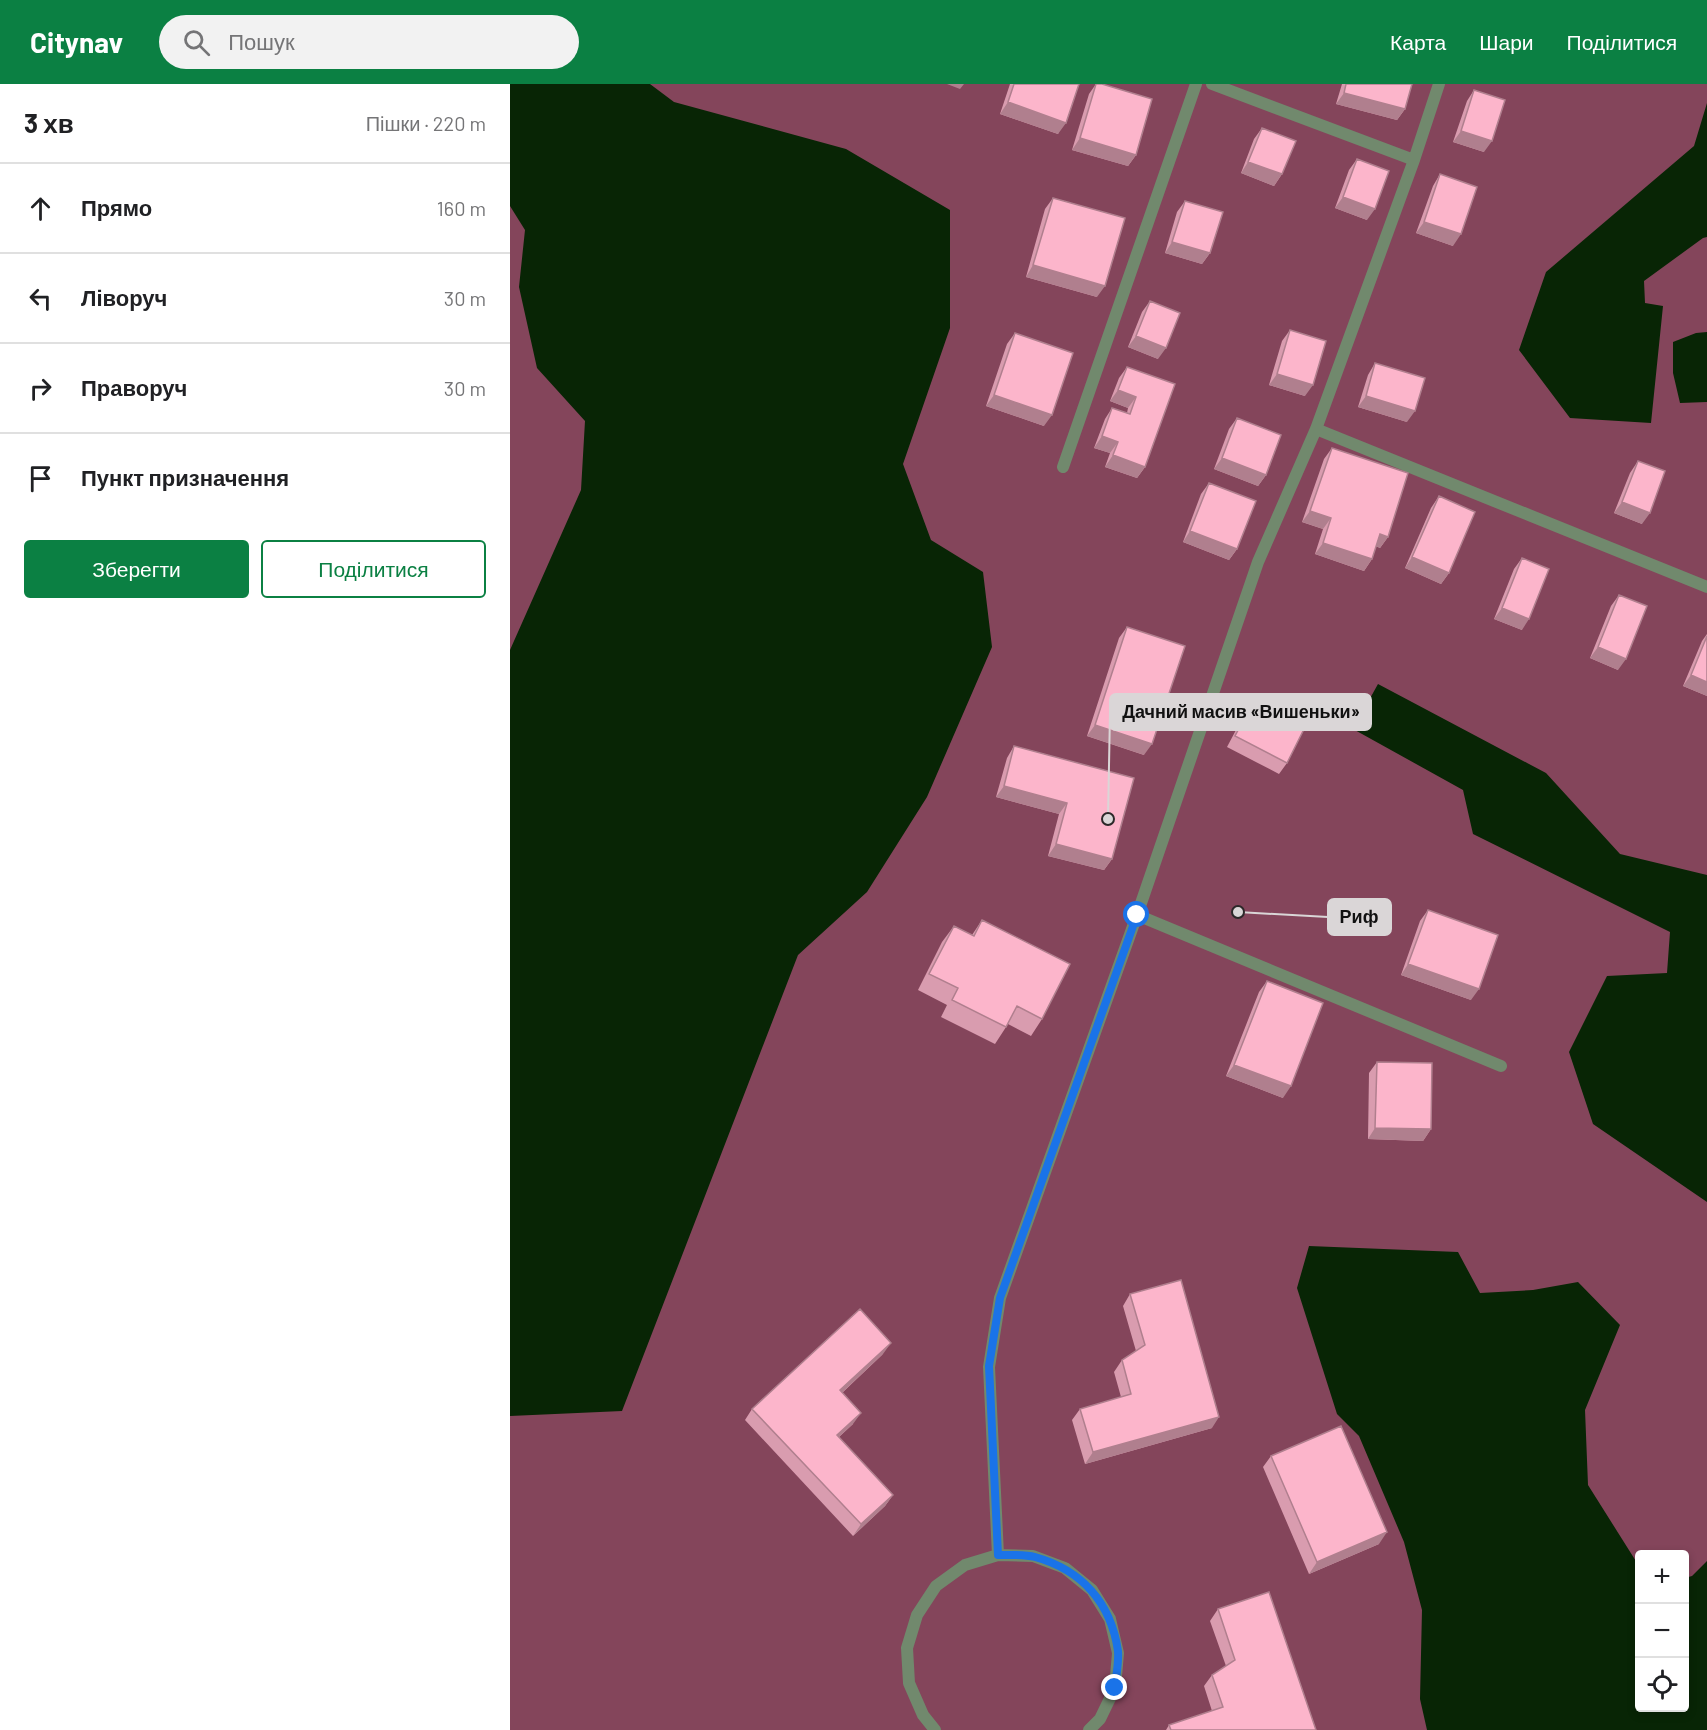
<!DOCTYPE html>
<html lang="uk">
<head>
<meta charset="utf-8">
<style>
  body { margin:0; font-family:Barlow,sans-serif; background:#f2f2f2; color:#202124 }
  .controls { position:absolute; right:18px; bottom:18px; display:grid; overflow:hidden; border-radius:6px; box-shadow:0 3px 9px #0003 }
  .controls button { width:54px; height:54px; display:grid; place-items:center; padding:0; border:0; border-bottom:2px solid #e0e0e0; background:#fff; color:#202124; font:30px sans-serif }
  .stop { position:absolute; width:18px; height:18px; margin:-14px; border:4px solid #1a73e8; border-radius:50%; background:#fff }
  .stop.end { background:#1a73e8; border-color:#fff; box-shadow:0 2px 6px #0008 }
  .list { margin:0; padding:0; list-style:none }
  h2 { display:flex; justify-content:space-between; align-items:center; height:78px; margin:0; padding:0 24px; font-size:26px }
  h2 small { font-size:20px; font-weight:400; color:#757577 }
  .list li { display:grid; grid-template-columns:39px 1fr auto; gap:18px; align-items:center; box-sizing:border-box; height:90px; padding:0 24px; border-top:2px solid #e0e0e0 }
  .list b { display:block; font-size:22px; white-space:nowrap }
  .list em { font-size:20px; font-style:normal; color:#757577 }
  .actions { display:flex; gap:12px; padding:18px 24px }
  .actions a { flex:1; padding:14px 0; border:2px solid #0b8043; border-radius:6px; text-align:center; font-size:21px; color:#0b8043 }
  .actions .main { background:#0b8043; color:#fff }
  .icon { flex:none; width:33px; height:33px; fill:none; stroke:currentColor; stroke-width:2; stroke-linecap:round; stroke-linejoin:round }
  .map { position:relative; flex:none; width:1197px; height:1646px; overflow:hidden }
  header { display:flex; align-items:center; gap:36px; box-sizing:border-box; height:84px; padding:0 30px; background:#0b8043; color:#fff }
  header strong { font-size:28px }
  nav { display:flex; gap:33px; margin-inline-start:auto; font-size:21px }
  .search { width:420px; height:54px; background:#f2f2f2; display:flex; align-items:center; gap:15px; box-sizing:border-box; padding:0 21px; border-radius:33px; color:#757577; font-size:22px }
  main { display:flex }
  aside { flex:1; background:#fff }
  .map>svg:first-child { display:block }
  .green { fill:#84455b; fill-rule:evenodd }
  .water { fill:#082505 }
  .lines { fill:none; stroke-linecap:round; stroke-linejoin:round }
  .street { stroke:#71896d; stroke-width:12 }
  .wall { fill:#d99caf }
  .shaded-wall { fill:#b07f8e }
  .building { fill:#fcb5cb; stroke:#b07f8e; stroke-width:1.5 }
  .route { stroke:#1a73e8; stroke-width:8 }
  .leader { fill:none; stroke:#dad6d7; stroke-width:2 }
  .callout-dot { fill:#dad6d7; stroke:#2c2829; stroke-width:2 }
  .callout { fill:#dad6d7; stroke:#dad6d7; stroke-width:2 }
  .callout-label { font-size:18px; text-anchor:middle; font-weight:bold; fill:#111 }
</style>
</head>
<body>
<header>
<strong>Citynav</strong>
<div class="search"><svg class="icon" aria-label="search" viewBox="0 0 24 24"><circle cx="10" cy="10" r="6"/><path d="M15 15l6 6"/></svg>Пошук</div>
<nav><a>Карта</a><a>Шари</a><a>Поділитися</a></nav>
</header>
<main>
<aside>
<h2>3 хв<small>Пішки · 220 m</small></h2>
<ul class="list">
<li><svg class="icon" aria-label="ahead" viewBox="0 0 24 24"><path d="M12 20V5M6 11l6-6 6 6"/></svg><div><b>Прямо</b></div><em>160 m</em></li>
<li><svg class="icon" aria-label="left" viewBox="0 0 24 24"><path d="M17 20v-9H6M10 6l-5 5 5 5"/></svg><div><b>Ліворуч</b></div><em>30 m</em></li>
<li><svg class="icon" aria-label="right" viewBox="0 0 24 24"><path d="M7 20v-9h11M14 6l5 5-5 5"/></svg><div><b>Праворуч</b></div><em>30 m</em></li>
<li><svg class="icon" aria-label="arrive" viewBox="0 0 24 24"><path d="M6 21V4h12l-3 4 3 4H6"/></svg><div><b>Пункт призначення</b></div></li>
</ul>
<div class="actions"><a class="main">Зберегти</a><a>Поділитися</a></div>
</aside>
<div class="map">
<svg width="1197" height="1646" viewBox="0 0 1197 1646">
  <rect width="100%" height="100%" fill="#373233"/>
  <!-- green -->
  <path class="green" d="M 0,0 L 1197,0 L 1197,1646 L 0,1646 ZM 1130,1470 L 1174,1470 L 1174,1624 L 1130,1624 Z"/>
  <!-- water -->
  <path class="water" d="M 0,0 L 140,0 L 164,18 L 336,65 L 440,126 L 440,244 L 393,380 L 421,456 L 473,488 L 482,563 L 417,713 L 357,808 L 288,871 L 112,1327 L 0,1332 L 0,566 L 71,406 L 75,337 L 27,284 L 9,203 L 15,146 L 0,122 Z
    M 1197,19 L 1197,153 L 1193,154 L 1134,197 L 1135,219 L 1153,222 L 1141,339 L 1060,334 L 1009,266 L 1036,188 L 1184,62 Z
    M 1197,248 L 1197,318 L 1170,319 L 1163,289 L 1163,258 L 1186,249 Z
    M 868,600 L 1036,689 L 1110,770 L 1197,791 L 1197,1118 L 1083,1040 L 1059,968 L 1097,892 L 1157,889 L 1160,848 L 963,750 L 953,706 L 843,645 Z
    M 799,1162 L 948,1168 L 970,1209 L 1023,1206 L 1068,1198 L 1110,1241 L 1075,1326 L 1078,1401 L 1129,1482 L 1130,1624 L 1174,1624 L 1175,1494 L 1182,1492 L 1197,1477 L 1197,1646 L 917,1646 L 910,1615 L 912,1526 L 894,1458 L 849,1352 L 827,1330 L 787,1204 Z"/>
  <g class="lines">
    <!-- street -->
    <path class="street" d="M 702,0 L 904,76
      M 806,345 L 1197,503
      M 553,383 L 686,0
      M 627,831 L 991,982
      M 488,1471 L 479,1283 L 490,1214 L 627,831 L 748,478 L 806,345 L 904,76 L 929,0
      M 425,1646 L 413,1631 L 399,1599 L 397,1564 L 407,1531 L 426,1502 L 455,1481 L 488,1471 L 523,1472 L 555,1484 L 582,1506 L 600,1535 L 608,1569 L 605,1604 L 590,1635 L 579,1646"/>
  </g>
  <!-- wall -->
  <path class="wall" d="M 500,0 L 569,0 L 548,50 L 490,30 Z
    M 586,0 L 592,0 L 626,71 L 618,82 L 562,66 L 579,10 Z
    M 832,0 L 902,0 L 895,25 L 887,36 L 826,20 Z
    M 964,6 L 974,68 L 943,58 L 957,17 Z
    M 752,44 L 772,90 L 764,102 L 731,89 L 744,55 Z
    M 847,75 L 857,136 L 825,124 L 839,86 Z
    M 930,90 L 943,162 L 906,149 L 923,102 Z
    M 543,114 L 587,213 L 516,193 L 535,125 Z
    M 675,117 L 700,169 L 692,180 L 655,169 L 667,128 Z
    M 640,217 L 648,275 L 618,263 L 632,228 Z
    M 780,246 L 795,312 L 759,301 L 772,257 Z
    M 505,249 L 534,342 L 476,322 L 497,260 Z
    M 865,279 L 897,338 L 848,323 L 858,291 Z
    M 617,283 L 665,300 L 635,383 L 627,394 L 595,383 L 600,369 L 584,364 L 595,335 L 602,324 L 617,329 L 618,324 L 600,317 L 609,294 Z
    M 727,334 L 756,391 L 748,402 L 704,385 L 719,345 Z
    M 822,364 L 878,453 L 870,464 L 866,462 L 862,475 L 854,487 L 805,470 L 813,445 L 792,438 L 814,375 Z
    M 1128,377 L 1132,440 L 1104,429 L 1120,389 Z
    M 699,399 L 727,465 L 719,476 L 673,458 L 691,410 Z
    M 929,412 L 939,489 L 931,500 L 895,484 L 921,424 Z
    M 1012,474 L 1012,546 L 984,535 L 1004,485 Z
    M 1109,511 L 1108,586 L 1080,574 L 1101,522 Z
    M 617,543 L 634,671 L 577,652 L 609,554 Z
    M 1197,550 L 1197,612 L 1173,602 L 1192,557 Z
    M 743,618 L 777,679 L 769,690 L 717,663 L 735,629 Z
    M 504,662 L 624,694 L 602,775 L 594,786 L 538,772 L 549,730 L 486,713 L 497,674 Z
    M 918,826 L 961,916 L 891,891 L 910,837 Z
    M 472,836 L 532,935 L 521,952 L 498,940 L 485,960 L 431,933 L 437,921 L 408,906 L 432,858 L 444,842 L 462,851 Z
    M 757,897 L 773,1014 L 716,992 L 749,908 Z
    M 867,978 L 921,1045 L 913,1057 L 858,1055 L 859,989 Z
    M 620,1210 L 702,1344 L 575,1380 L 562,1336 L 570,1325 L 611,1313 L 604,1288 L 612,1276 L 626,1267 L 613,1222 Z
    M 373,1270 L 332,1309 L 343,1340 L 329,1353 L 383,1411 L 375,1422 L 343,1452 L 235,1336 L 242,1325 Z
    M 761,1372 L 869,1460 L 799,1490 L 753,1383 Z
    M 708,1525 L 806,1646 L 656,1646 L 659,1641 L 702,1627 L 694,1602 L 702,1591 L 716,1582 L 700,1537 Z"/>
  <!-- shaded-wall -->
  <path class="shaded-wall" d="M 437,0 L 454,0 L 450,5 Z
    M 834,9 L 895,25 L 887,36 L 826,20 Z
    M 498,18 L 556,39 L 548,50 L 490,30 Z
    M 951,47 L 982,57 L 974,68 L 943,58 Z
    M 570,54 L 626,71 L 618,82 L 562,66 Z
    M 738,78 L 772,90 L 764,102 L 731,89 Z
    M 833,113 L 865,125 L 857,136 L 825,124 Z
    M 914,138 L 951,150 L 943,162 L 906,149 Z
    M 662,158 L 700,169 L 692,180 L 655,169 Z
    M 523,181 L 595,202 L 587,213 L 516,193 Z
    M 626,252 L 656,264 L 648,275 L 618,263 Z
    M 767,290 L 803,301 L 795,312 L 759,301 Z
    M 608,306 L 626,313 L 618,324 L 600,317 Z
    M 484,311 L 542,331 L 534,342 L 476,322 Z
    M 856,312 L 905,327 L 897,338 L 848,323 Z
    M 592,352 L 608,358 L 600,369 L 584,364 Z
    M 603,371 L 635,383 L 627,394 L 595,383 Z
    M 712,374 L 756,391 L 748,402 L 704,385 Z
    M 1112,418 L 1140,429 L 1132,440 L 1104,429 Z
    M 800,427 L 821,434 L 813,445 L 792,438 Z
    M 680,447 L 727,465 L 719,476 L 673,458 Z
    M 870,450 L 878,453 L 870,464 L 863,461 Z
    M 813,459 L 862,475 L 854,487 L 805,470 Z
    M 902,473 L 939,489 L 931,500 L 895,484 Z
    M 992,524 L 1019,535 L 1012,546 L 984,535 Z
    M 1088,563 L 1116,575 L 1108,586 L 1080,574 Z
    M 1181,591 L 1197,598 L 1197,612 L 1173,602 Z
    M 585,641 L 642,660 L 634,671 L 577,652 Z
    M 494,702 L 557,719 L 549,730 L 486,713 Z
    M 546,760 L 602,775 L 594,786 L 538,772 Z
    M 898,880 L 969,905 L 961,916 L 891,891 Z
    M 724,981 L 781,1002 L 773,1014 L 716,992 Z
    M 865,1044 L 921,1045 L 913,1057 L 858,1055 Z
    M 381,1259 L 373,1270 L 322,1318 L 330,1306 Z
    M 351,1329 L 343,1340 L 319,1362 L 327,1351 Z
    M 709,1333 L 702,1344 L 575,1380 L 583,1368 Z
    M 383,1411 L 375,1422 L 343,1452 L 351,1440 Z
    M 877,1448 L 869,1460 L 799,1490 L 807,1478 Z"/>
  <!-- building -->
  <path class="building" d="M 504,0 L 569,0 L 556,39 L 498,18 Z
    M 586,0 L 592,0 L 642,15 L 626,71 L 570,54 Z
    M 836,0 L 902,0 L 895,25 L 834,9 Z
    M 964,6 L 995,16 L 982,57 L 951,47 Z
    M 752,44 L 786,57 L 772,90 L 738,78 Z
    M 847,75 L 879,87 L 865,125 L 833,113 Z
    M 930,90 L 967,103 L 951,150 L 914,138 Z
    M 543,114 L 615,134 L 595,202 L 523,181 Z
    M 675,117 L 713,128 L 700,169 L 662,158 Z
    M 640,217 L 670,229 L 656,264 L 626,252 Z
    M 780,246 L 816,257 L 803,301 L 767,290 Z
    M 505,249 L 563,269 L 542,331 L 484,311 Z
    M 865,279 L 915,294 L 905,327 L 856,312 Z
    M 617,283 L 665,300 L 635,383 L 603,371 L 608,358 L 592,352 L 602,324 L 620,330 L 626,313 L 608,306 Z
    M 727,334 L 771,351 L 756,391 L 712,374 Z
    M 822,364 L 898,389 L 878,453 L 870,450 L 862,475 L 813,459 L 821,434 L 800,427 Z
    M 1128,377 L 1155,387 L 1140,429 L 1112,418 Z
    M 699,399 L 746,417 L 727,465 L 680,447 Z
    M 929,412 L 965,428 L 939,489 L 902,473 Z
    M 1012,474 L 1039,485 L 1019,535 L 992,524 Z
    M 1109,511 L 1137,522 L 1116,575 L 1088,563 Z
    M 617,543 L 675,562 L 642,660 L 585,641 Z
    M 1197,552 L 1197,598 L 1181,591 Z
    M 743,618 L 794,645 L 777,679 L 725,652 Z
    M 504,662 L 624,694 L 602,775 L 546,760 L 557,719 L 494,702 Z
    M 918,826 L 988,851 L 969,905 L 898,880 Z
    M 472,836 L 560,880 L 532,935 L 507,922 L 496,943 L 442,916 L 448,904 L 419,890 L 444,842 L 464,852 Z
    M 757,897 L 813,919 L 781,1002 L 724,981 Z
    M 867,978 L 922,979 L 921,1045 L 865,1044 Z
    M 671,1196 L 709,1333 L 583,1368 L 570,1325 L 621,1310 L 612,1276 L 635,1261 L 620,1210 Z
    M 350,1225 L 381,1259 L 330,1306 L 351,1329 L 327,1351 L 383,1411 L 351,1440 L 242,1325 Z
    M 831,1342 L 877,1448 L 807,1478 L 761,1372 Z
    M 759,1508 L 806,1646 L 661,1646 L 659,1641 L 713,1623 L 702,1591 L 725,1576 L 708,1525 Z"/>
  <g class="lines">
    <!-- route -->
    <path class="route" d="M 605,1604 C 606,1592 609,1578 608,1567 C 601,1519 572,1486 525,1473 C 514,1470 499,1471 488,1471 L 479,1282 L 490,1214 L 627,831"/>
  </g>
  <!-- callouts -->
  <path class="leader" d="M598 735L600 628M728 828L818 833"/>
  <g class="callout-dot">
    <circle cx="598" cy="735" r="6"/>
    <circle cx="728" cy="828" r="6"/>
  </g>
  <g class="callout">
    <rect x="600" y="610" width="261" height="36" rx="6"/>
    <rect x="818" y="815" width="63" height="36" rx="6"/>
  </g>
  <g class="callout-label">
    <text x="731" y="634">Дачний масив «Вишеньки»</text>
    <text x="849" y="839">Риф</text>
  </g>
</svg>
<div class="controls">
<button>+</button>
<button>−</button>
<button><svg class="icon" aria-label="locate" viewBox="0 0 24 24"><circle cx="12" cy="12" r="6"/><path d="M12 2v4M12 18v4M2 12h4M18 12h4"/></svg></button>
</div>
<div class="stop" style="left:627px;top:831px"></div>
<div class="stop end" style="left:605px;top:1604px"></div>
</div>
</main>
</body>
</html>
